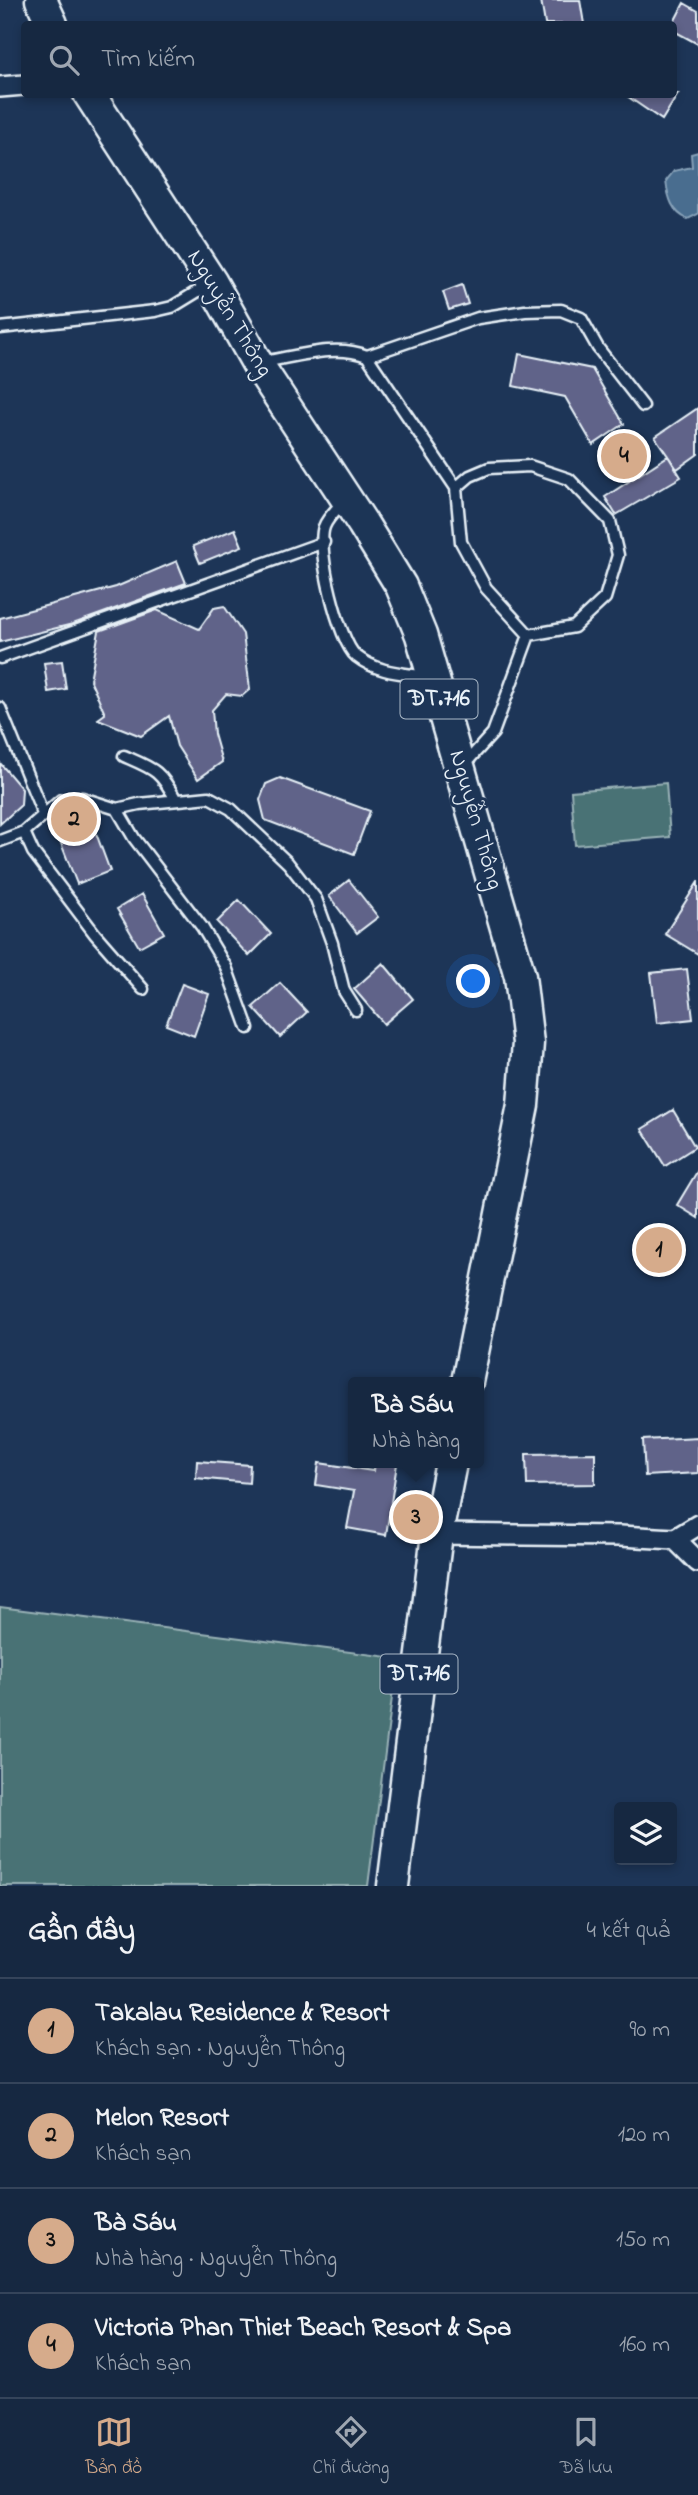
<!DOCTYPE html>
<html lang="vi">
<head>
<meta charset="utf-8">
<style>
  body { margin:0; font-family:"Indie Flower",sans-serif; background:#1f3048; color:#f1f3f6 }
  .controls { position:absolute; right:21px; bottom:21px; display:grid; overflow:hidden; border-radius:7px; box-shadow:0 4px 10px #0003 }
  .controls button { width:63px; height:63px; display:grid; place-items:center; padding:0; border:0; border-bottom:2px solid #35445a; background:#162841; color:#f1f3f6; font:35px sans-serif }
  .you { position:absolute; left:474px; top:982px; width:24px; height:24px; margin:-18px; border:5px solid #fff; border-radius:50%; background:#1a73e8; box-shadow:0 0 0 10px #1a73e833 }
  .badge { display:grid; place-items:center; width:46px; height:46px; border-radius:50%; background:#d6ab8b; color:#111; font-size:23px; font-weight:700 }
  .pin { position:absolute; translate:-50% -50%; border:4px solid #fff; box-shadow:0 2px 7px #0006 }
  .popup { position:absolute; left:348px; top:1377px; width:136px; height:91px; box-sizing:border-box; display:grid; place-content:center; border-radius:7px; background:#162841; filter:drop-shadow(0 2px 5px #0005); font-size:23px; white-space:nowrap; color:#9ea6b1 }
  .popup b { font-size:26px; color:#f1f3f6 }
  .popup::after { content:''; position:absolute; left:50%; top:100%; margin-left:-14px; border:14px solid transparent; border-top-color:#162841 }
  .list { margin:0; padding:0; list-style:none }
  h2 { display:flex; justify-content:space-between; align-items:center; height:91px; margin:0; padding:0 28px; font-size:30px }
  h2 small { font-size:23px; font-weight:400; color:#9ea6b1 }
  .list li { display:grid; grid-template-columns:46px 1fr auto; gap:21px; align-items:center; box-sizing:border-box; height:105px; padding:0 28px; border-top:2px solid #35445a }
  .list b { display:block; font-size:26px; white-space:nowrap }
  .list p { margin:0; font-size:23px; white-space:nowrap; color:#9ea6b1 }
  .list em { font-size:23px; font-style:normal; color:#9ea6b1 }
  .icon { flex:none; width:38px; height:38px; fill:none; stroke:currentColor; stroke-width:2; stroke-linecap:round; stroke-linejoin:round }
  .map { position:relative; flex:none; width:698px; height:1886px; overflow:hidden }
  .search { position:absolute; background:#162841; box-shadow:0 4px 10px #0003; left:21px; right:21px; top:21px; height:77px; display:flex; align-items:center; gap:18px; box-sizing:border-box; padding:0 24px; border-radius:7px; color:#9ea6b1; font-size:26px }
  .sheet { height:511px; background:#162841 }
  nav { display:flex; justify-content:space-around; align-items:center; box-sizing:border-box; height:98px; border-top:2px solid #35445a; background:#162841; font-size:19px; color:#9ea6b1 }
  nav a { display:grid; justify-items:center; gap:4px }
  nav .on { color:#d6ab8b }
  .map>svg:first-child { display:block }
  .green { fill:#4a7275; stroke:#99b2b6; stroke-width:2 }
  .water { fill:#486d8f; stroke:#88a2b9; stroke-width:2 }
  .building { fill:#606489; stroke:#e8f1f8; stroke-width:2 }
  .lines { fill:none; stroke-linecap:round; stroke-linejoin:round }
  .service-casing { stroke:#e8f1f8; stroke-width:15 }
  .minor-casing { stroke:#e8f1f8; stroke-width:24 }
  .primary-casing { stroke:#e8f1f8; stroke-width:35 }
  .service { stroke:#1d3557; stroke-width:10 }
  .minor { stroke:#1d3557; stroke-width:19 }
  .primary { stroke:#1d3557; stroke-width:30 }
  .labels { text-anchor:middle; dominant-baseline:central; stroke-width:6; stroke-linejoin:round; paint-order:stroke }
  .shield { fill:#1d3557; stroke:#abb9c8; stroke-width:2 }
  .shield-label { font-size:23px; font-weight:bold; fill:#e8f1f8 }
  .street-label { font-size:24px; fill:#e8f1f8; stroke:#1d3557 }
</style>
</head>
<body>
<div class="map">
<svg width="698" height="1886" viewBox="0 0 698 1886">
  <rect width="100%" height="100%" fill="#1d3557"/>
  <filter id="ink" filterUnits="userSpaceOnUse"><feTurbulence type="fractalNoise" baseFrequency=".0143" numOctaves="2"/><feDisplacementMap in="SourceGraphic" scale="14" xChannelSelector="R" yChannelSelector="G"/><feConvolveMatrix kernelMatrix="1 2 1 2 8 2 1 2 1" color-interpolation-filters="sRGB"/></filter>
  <g filter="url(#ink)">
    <!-- green -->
    <path class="green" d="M 666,783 L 670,837 L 575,845 L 571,791 Z
      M 0,1607 L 397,1658 L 368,1886 L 0,1886 Z"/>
    <!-- water -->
    <path class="water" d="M 698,152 L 698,214 L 688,219 C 672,213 668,197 666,181 L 674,171 L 692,167 L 691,154 Z"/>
    <!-- building -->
    <path class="building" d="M 541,0 L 580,0 L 584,24 L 545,24 Z
      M 684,3 L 698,11 L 698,44 L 674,31 L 673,24 Z
      M 624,94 L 678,94 L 662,120 Z
      M 462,285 L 468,304 L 449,310 L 443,292 Z
      M 519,354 L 592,369 L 624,424 L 593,445 L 565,397 L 513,386 Z
      M 698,408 L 698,454 L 677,469 L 655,437 Z
      M 668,456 L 681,477 L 616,515 L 605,497 Z
      M 235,529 L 242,546 L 200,563 L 193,546 Z
      M 177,561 L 186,583 L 73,624 L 0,642 L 0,618 L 116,587 Z
      M 224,606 L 243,634 L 250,689 L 242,696 L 226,694 L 212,710 L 214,734 L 222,762 L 198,779 L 177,746 L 169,716 L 141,736 L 98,719 L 105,714 L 90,680 L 99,631 L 157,610 L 199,629 L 214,608 Z
      M 62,661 L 66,689 L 48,692 L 44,663 Z
      M 0,763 L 22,789 L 21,805 L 0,824 Z
      M 280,778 L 370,811 L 354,854 L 265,820 L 260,800 L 266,784 Z
      M 93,825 L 110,871 L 77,884 L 59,838 Z
      M 349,880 L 378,917 L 357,933 L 329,896 Z
      M 698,882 L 698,954 L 665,934 Z
      M 142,894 L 164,933 L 139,947 L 117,909 Z
      M 239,900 L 271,934 L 249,956 L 217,922 Z
      M 383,963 L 413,999 L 384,1024 L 354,989 Z
      M 687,969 L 693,1019 L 657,1023 L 651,973 Z
      M 280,983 L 307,1012 L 280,1037 L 253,1007 Z
      M 182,984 L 209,994 L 194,1036 L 166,1025 Z
      M 673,1110 L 695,1147 L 665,1166 L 642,1129 Z
      M 698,1170 L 698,1218 L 677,1205 Z
      M 698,1437 L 698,1473 L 645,1476 L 643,1440 Z
      M 595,1453 L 595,1484 L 527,1485 L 526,1454 Z
      M 197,1461 L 250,1465 L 249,1483 L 196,1478 Z
      M 319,1463 L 373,1471 L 374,1463 L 397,1464 L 386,1535 L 347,1528 L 354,1491 L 316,1485 Z"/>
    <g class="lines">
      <defs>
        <path id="service" d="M 0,328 L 155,311 L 172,307 L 208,285
          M 367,356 L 478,318 L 525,311 L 561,310 L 581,318 L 598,348 L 643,406
          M 263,362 C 295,357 336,343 367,356 L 456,488
          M 344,501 C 338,508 327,518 324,527 C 316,548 339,642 356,656 C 378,673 401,673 428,677
          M 0,658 L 324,542
          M 0,708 L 43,814
          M 124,756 C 154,769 160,770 176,800
          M 463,766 L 493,733 L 529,635 L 574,627 L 605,598 L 618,555 L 610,521 L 569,479 L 530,466 L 489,468 L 470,476 L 456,488 L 461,542 L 486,588 L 529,635
          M 117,809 L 134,838 L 202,927 L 226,967 L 248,1028
          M 24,832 L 33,852 L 95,934 L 143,989
          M 0,841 L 24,832 L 61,800 L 82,798 L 117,809 L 139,804 L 209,797 L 231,809 L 288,863 L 316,899 L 332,943 L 344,991 L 356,1010"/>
        <path id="minor" d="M 0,87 L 24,85
          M 437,1534 L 620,1536 L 675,1539 L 698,1562
          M 675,1539 L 698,1525"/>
        <path id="primary" d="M 41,0 L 52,24
          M 89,94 L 212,283 L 257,363 L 363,524 L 401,586 L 421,635 L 520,976 L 528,1043 L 523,1105 L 467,1382
          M 393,1886 L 437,1534 L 451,1463"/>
      </defs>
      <!-- service casing -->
      <use href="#service" class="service-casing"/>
      <!-- minor casing -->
      <use href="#minor" class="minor-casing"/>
      <!-- primary casing -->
      <use href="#primary" class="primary-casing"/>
      <!-- service -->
      <use href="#service" class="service"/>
      <!-- minor -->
      <use href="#minor" class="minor"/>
      <!-- primary -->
      <use href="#primary" class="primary"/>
    </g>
  </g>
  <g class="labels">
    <!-- shield labels -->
    <g class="shield">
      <rect x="400.5" y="679.5" width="77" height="39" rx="5"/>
      <rect x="380.5" y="1654.5" width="77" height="39" rx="5"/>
    </g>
    <g class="shield-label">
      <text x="439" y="699">ĐT.716</text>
      <text x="419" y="1674">ĐT.716</text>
    </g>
    <!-- street labels -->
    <g class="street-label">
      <text transform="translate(229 314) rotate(59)">Nguyễn Thông</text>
      <text transform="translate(475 820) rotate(74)">Nguyễn Thông</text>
    </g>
  </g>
</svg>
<div class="controls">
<button><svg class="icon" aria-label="layers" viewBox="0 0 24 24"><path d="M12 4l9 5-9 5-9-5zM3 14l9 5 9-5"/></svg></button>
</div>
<div class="you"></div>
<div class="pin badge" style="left:659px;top:1250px">1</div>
<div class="pin badge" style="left:74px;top:819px">2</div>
<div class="pin badge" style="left:416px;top:1517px">3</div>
<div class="popup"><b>Bà Sáu</b>Nhà hàng</div>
<div class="pin badge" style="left:624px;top:456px">4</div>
<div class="search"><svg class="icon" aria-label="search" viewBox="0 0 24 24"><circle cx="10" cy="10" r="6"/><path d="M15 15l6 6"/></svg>Tìm kiếm</div>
</div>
<section class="sheet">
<h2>Gần đây<small>4 kết quả</small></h2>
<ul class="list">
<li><span class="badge">1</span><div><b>Takalau Residence &amp; Resort</b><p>Khách sạn · Nguyễn Thông</p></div><em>90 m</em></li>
<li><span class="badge">2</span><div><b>Melon Resort</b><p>Khách sạn</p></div><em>120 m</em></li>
<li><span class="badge">3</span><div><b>Bà Sáu</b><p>Nhà hàng · Nguyễn Thông</p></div><em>150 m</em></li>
<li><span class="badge">4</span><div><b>Victoria Phan Thiet Beach Resort &amp; Spa</b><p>Khách sạn</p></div><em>160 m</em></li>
</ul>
</section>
<nav>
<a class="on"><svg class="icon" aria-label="map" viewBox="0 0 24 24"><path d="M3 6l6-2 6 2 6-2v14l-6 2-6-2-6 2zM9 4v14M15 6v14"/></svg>Bản đồ</a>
<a><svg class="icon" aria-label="directions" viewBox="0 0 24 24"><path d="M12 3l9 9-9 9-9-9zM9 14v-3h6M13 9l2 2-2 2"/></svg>Chỉ đường</a>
<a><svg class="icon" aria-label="saved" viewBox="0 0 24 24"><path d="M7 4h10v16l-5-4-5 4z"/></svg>Đã lưu</a>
</nav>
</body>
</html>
